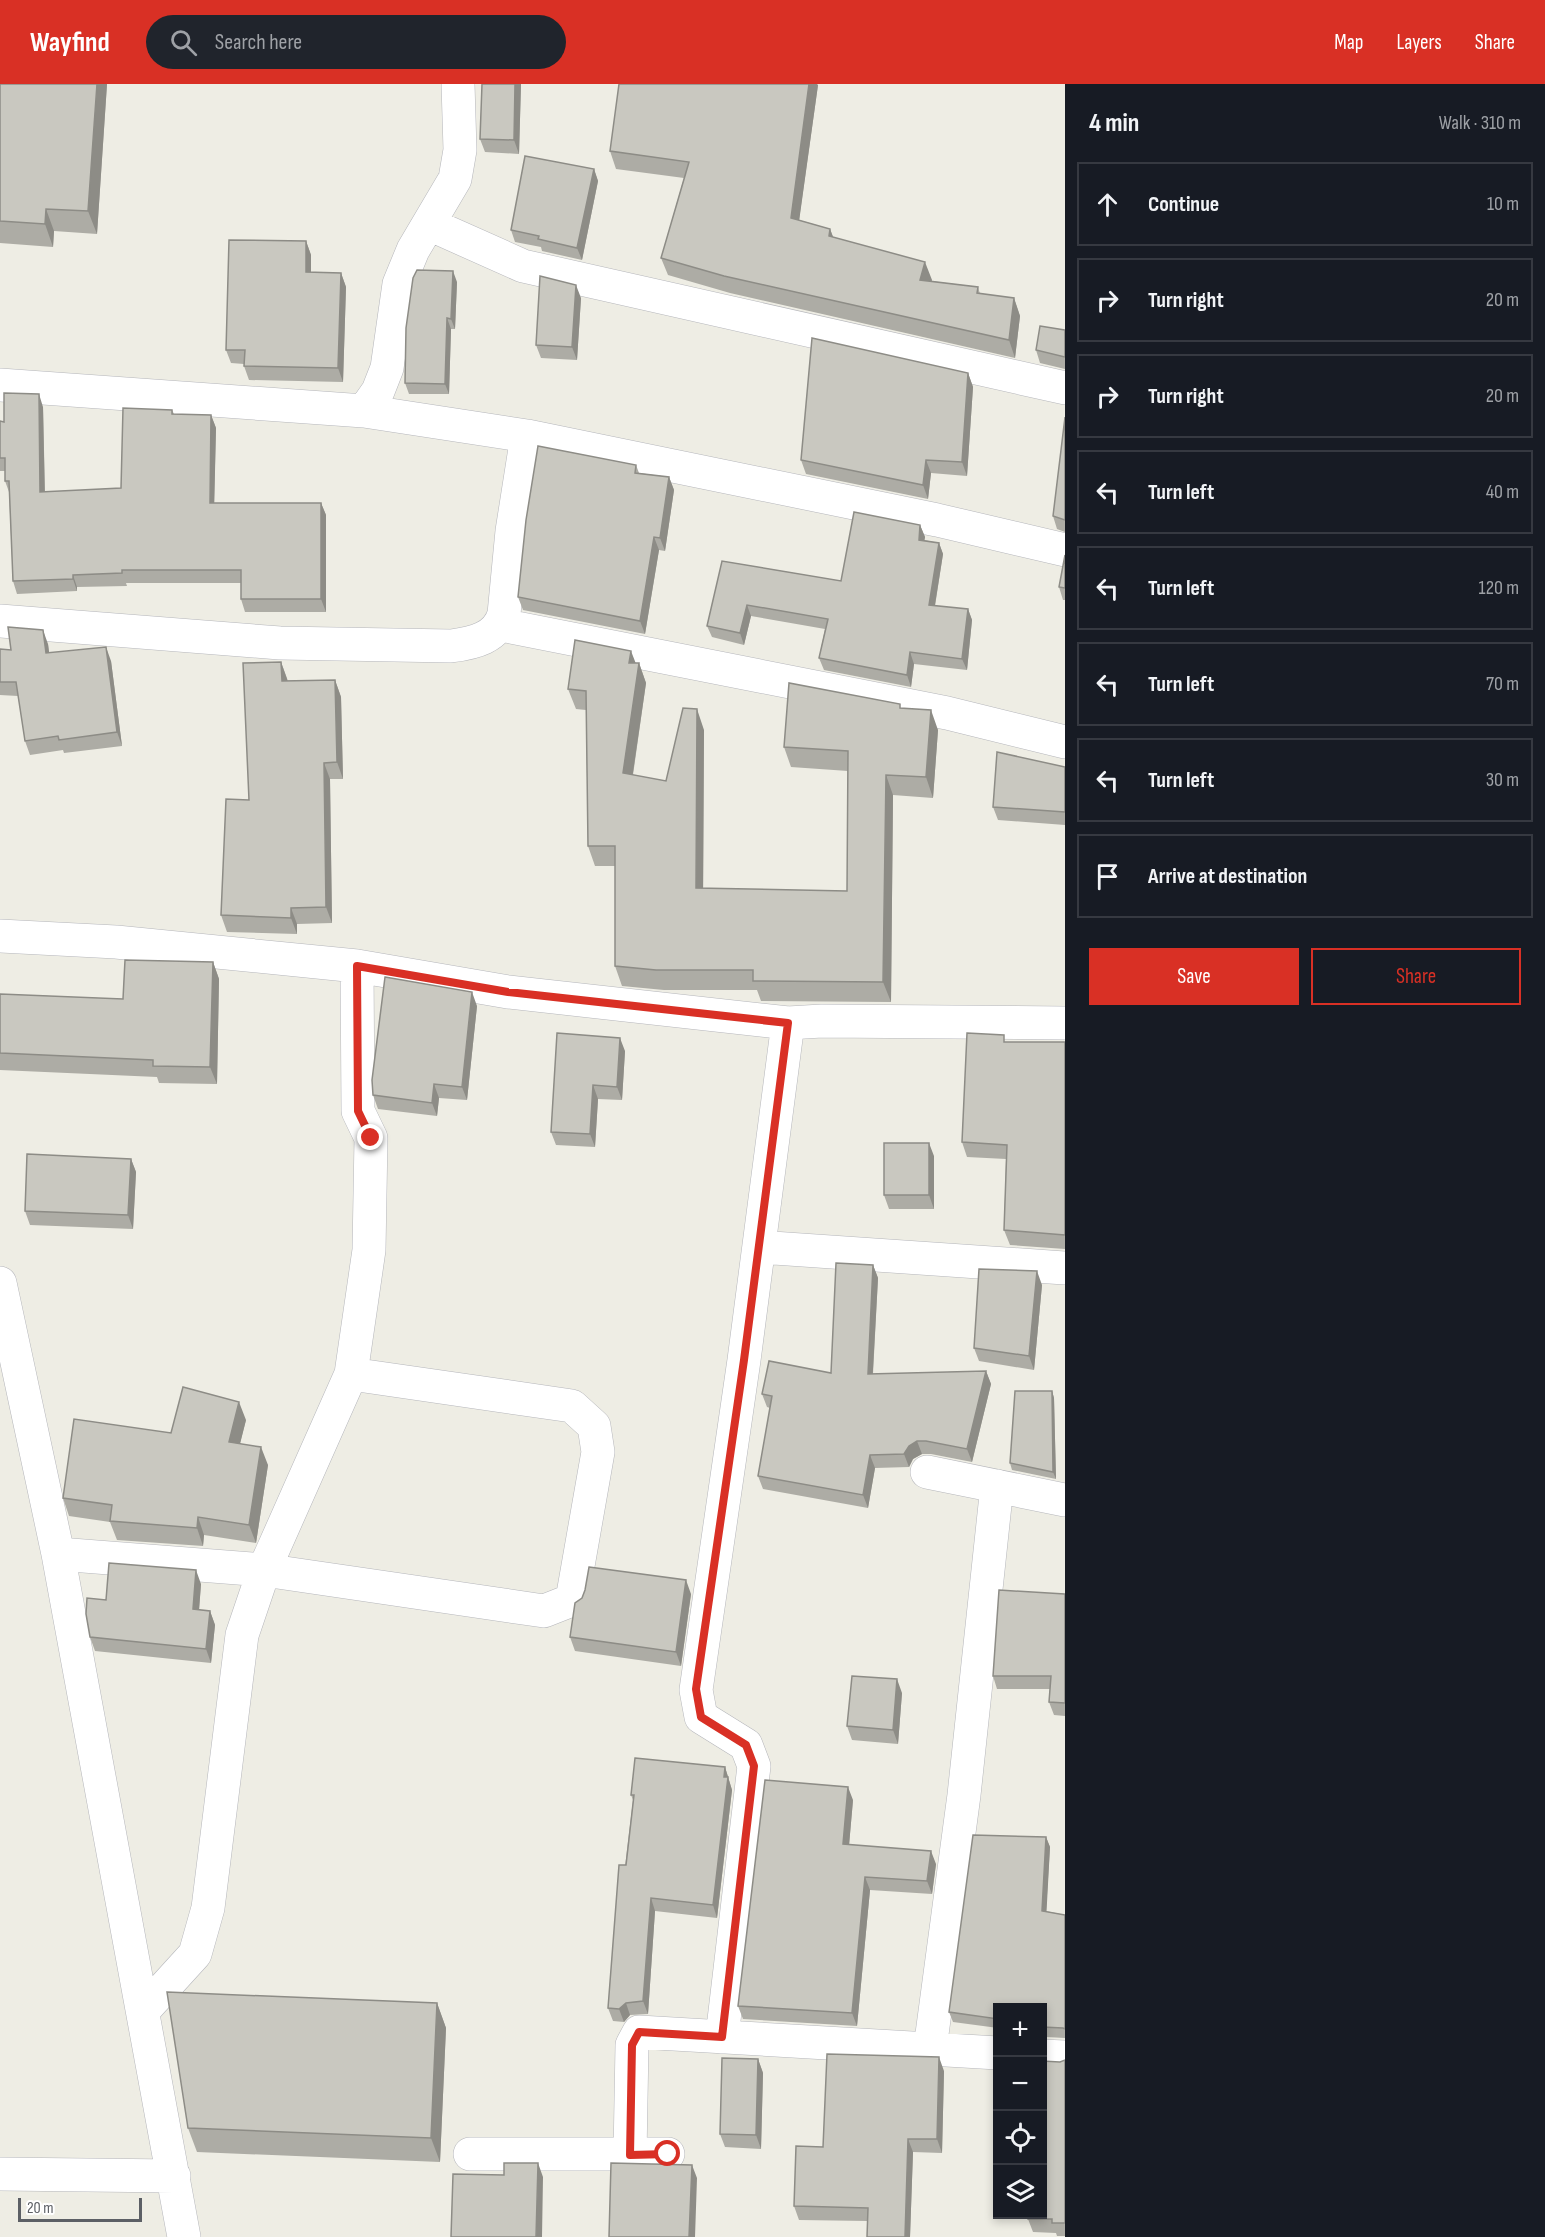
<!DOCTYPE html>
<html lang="en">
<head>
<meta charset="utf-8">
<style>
  body { margin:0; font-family:"Sofia Sans Condensed",sans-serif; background:#20242c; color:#f1f3f6 }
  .controls { position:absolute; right:18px; bottom:18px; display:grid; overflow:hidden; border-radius:0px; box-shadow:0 3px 9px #0003 }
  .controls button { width:54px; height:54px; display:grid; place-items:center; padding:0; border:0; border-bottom:2px solid #363941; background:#171b24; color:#f1f3f6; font:30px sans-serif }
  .scale { position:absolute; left:18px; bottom:15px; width:124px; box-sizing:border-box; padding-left:6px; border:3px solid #5c5f65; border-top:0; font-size:16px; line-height:21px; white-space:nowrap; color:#5c5f65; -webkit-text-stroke:4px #fff; paint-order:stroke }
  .stop { position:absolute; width:18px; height:18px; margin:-14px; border:4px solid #d93025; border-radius:50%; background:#fff }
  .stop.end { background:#d93025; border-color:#fff; box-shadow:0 2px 6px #0008 }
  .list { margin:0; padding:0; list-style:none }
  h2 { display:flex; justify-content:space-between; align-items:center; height:78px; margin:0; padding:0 24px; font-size:26px }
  h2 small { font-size:20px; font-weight:400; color:#9ea1a6 }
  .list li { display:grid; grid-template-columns:39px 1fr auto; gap:18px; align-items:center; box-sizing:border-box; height:84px; margin:0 12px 12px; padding:0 12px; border:2px solid #363941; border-radius:0px }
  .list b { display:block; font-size:22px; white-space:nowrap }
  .list em { font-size:20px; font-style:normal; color:#9ea1a6 }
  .actions { display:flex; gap:12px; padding:18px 24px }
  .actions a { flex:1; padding:14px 0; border:2px solid #d93025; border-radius:0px; text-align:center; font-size:21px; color:#d93025 }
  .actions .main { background:#d93025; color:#fff }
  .icon { flex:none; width:33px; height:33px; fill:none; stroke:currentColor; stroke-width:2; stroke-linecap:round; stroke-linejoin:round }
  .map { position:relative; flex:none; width:1065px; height:2153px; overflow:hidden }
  header { display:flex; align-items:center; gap:36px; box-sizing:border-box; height:84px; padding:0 30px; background:#d93025; color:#fff }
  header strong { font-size:28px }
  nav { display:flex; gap:33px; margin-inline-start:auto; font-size:21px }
  .search { width:420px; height:54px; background:#20242c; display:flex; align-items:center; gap:15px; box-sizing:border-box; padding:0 21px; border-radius:33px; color:#9ea1a6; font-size:22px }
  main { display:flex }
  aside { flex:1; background:#171b24 }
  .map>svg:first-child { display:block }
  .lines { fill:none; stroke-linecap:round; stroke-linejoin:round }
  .minor-casing { stroke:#b5b6bb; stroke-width:34 }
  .minor { stroke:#fff; stroke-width:33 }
  .wall { fill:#adaca5 }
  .shaded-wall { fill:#8d8c86 }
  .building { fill:#c9c8c0; stroke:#8d8c86; stroke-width:1.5 }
  .route { stroke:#d93025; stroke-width:8 }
</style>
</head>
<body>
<header>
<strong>Wayfind</strong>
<div class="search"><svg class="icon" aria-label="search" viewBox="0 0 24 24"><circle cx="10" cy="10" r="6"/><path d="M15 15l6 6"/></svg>Search here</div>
<nav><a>Map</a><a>Layers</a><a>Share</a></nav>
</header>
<main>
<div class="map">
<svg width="1065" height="2153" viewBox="0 0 1065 2153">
  <rect width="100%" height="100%" fill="#eeede4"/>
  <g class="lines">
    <defs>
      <path id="minor" d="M 429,140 L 523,182 L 1065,304
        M 0,301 L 364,327 L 527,352 L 937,436 L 1065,466
        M 364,327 L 378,307 L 387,284 L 399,200 L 413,166 L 455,95 L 460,66 L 458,0
        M 0,537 L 280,559 L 451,562 C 474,559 497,554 504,530 L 512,447 L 527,352
        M 501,541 L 947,629 L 1065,658
        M 0,852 L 116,858 L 357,882 L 508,908 L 788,939 L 822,937 L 1065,939
        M 759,1163 L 1065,1184
        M 0,1199 L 58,1470 L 184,2153
        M 927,1388 L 1065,1416
        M 58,1470 L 264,1486 L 544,1527 L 572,1516 L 598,1368 L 594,1342 L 572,1322 L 351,1290
        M 144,1926 L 195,1870 L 208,1824 L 242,1551 L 264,1486 L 351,1290 L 369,1166 L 371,1054 L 358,1027 L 357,882
        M 722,1953 L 754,1682 L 746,1661 L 701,1633 L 696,1606 L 744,1276 L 788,939
        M 930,1965 L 964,1711 L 997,1402
        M 1042,1972 L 1065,1973
        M 470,2070 L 668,2070
        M 630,2071 L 632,1961 L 639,1948 L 998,1969
        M 0,2090 L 174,2092"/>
    </defs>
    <!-- minor casing -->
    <use href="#minor" class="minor-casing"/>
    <!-- minor -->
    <use href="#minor" class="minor"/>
  </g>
  <!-- wall -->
  <path class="wall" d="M 0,0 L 107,0 L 97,150 L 54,147 L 53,163 L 0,159 Z
    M 482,0 L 521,0 L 519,70 L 485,68 L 480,55 Z
    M 818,1 L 799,136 L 830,145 L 833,153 L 932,196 L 931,197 L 978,203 L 980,210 L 1014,214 L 1020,232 L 1015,274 L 730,209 L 668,191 L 661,174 L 684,94 L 616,85 L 610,67 Z
    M 594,85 L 598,97 L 582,176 L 542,167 L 541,163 L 515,158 L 511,146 Z
    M 306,157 L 311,171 L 311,188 L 341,189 L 346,203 L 343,298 L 249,296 L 244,282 L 244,280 L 231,279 L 226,266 Z
    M 457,198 L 455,245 L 451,245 L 449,310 L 409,310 L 405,299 Z
    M 581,214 L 577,276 L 541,274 L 536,261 Z
    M 1065,246 L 1065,285 L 1040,279 L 1036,266 Z
    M 968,289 L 973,303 L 967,392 L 931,389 L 928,415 L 806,390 L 801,376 Z
    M 43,323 L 45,408 L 121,404 L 172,326 L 174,330 L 211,331 L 216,344 L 214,419 L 321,419 L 326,431 L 326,528 L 245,528 L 241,515 L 241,499 L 126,499 L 127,502 L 77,503 L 77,507 L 17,510 L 13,497 L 9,408 L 5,397 L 5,387 L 0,387 L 0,337 L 4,338 Z
    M 1065,333 L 1065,448 L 1057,445 L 1053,432 Z
    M 636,381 L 639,389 L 669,393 L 674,406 L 665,467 L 659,466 L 645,550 L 523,526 L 518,513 Z
    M 920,441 L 925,453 L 924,456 L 939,459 L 943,470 L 935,522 L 968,525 L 972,536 L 967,586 L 914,580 L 911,603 L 824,586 L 819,574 L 825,545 L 751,532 L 744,561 L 712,553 L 707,542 L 722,477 L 841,497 Z
    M 1065,471 L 1065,516 L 1063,516 L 1059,503 Z
    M 48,560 L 49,569 L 111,577 L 122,662 L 64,669 L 63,666 L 30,671 L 25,657 L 18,612 L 0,611 L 0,565 L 11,566 Z
    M 281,578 L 288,597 L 335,596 L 341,613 L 343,695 L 330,695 L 332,839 L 297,840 L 297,850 L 227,848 L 221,831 Z
    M 639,579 L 646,599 L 633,691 L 666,697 L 704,646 L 703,805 L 847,807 L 848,687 L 791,683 L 784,663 L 902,624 L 938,646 L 933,714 L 893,711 L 891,918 L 761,917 L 757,906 L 664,906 L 622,902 L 615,882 L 615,782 L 595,782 L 588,762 L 586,626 L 576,625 L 568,605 Z
    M 1065,683 L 1065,741 L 998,736 L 993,723 Z
    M 213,878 L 219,895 L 217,1000 L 159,999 L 157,993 L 0,986 L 0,910 L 123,915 Z
    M 477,922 L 467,1016 L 439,1014 L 437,1032 L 378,1025 L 373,1011 Z
    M 557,949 L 625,967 L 622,1016 L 598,1015 L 595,1063 L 556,1061 L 551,1048 Z
    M 1007,958 L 1065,958 L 1065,1165 L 1010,1161 L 1004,1146 L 1006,1075 L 967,1073 L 962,1058 Z
    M 934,1072 L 934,1125 L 889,1125 L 884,1111 Z
    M 131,1075 L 136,1088 L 133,1145 L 30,1141 L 25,1127 Z
    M 873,1181 L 878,1194 L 873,1290 L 986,1287 L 991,1300 L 972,1378 L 931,1370 L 922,1370 L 913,1375 L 909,1383 L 875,1384 L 868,1424 L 763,1405 L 758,1392 L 770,1324 L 767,1323 L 762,1310 L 831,1289 Z
    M 1042,1201 L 1034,1286 L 979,1277 L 974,1264 Z
    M 1052,1307 L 1054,1314 L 1056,1395 L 1012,1386 L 1010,1379 Z
    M 246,1336 L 240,1359 L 268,1381 L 256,1459 L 204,1451 L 203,1462 L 117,1456 L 110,1438 L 69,1432 L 63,1414 L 171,1349 Z
    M 201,1500 L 199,1526 L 210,1527 L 215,1541 L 211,1579 L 95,1567 L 90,1553 L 106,1516 Z
    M 691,1510 L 681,1582 L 575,1567 L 570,1553 Z
    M 1065,1510 L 1065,1632 L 1054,1631 L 1049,1618 L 1050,1605 L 997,1605 L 993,1592 Z
    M 902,1609 L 898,1660 L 852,1656 L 847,1642 Z
    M 725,1683 L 732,1706 L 717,1834 L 655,1827 L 648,1930 L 630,1931 L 624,1938 L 613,1937 L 608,1924 L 633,1716 L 631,1711 Z
    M 853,1716 L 849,1761 L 936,1780 L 932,1810 L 870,1806 L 857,1942 L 743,1935 L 738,1922 Z
    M 1046,1753 L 1050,1763 L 1046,1827 L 1065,1831 L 1065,1954 L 1046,1953 L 1045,1951 L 1042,1950 L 1042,1923 L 998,1923 L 998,1944 L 953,1938 L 949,1928 Z
    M 437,1919 L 446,1944 L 440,2078 L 197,2068 L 188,2044 Z
    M 758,1975 L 763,1989 L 761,2065 L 725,2063 L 720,2050 Z
    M 1065,1976 L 1065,2152 L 1057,2152 L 1056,2149 L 1033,2148 L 1028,2135 L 1060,1978 Z
    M 944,1987 L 942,2069 L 913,2068 L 910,2153 L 867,2153 L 868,2137 L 799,2136 L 794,2122 L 823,2063 Z"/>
  <!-- shaded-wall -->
  <path class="shaded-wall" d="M 97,0 L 107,0 L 97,150 L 88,127 Z
    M 515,0 L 521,0 L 519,70 L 514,56 Z
    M 809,0 L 817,0 L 818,1 L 797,152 L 791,134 Z
    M 594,85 L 598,97 L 582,176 L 577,164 Z
    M 46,125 L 54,147 L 53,163 L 45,140 Z
    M 830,145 L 837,163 L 829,152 Z
    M 306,157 L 311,171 L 311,201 L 306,188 Z
    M 925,178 L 932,196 L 926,214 L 920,196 Z
    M 453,187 L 457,198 L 455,245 L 451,235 Z
    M 341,189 L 346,203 L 343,298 L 338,284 Z
    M 576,201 L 581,214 L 577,276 L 572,263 Z
    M 1014,214 L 1020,232 L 1015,274 L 1009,256 Z
    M 447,234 L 451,245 L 449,310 L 445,300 Z
    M 968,289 L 973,303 L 967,392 L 962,378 Z
    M 39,310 L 43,323 L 45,421 L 40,408 Z
    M 211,331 L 216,344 L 214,431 L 210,419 Z
    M 926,376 L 931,389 L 928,415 L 923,401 Z
    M 669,393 L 674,406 L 665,467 L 660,454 Z
    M 321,419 L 326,431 L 326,528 L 321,515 Z
    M 920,441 L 925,453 L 923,467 L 919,456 Z
    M 654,453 L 659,466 L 645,550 L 640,537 Z
    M 939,459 L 943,470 L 933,533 L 929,521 Z
    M 73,491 L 77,503 L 77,507 L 73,495 Z
    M 747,521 L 751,532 L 744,561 L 740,549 Z
    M 968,525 L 972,536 L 967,586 L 962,575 Z
    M 43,546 L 48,560 L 51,583 L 46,569 Z
    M 106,563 L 111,577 L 122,662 L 117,648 Z
    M 631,567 L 638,585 L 639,579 L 646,599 L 630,709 L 623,689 L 629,579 Z
    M 910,568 L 914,580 L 911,603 L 907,591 Z
    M 281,578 L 287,595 L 288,614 L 282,597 Z
    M 335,596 L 341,613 L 343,695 L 337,678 Z
    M 697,625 L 704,646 L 703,825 L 696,804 Z
    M 931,626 L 938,646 L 933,714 L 926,693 Z
    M 324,679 L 330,695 L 332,839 L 326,823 Z
    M 886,691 L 893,711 L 891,918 L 883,898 Z
    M 291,824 L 297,840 L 297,850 L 291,834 Z
    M 213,878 L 219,895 L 217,1000 L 210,983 Z
    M 472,908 L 477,922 L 467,1016 L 462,1003 Z
    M 620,954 L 625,967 L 622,1016 L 617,1003 Z
    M 434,1000 L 439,1014 L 437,1032 L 432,1019 Z
    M 593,1001 L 598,1015 L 595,1063 L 590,1050 Z
    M 929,1059 L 934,1072 L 934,1125 L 929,1111 Z
    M 131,1075 L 136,1088 L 133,1145 L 128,1131 Z
    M 873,1181 L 878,1194 L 872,1303 L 868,1290 Z
    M 1037,1187 L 1042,1201 L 1034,1286 L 1029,1272 Z
    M 986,1287 L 991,1300 L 972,1378 L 967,1365 Z
    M 1052,1307 L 1054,1314 L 1056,1395 L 1053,1388 Z
    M 239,1318 L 246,1336 L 236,1376 L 229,1358 Z
    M 917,1357 L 922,1370 L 913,1375 L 909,1383 L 904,1370 L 909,1362 Z
    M 261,1363 L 268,1381 L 256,1459 L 249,1441 Z
    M 870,1371 L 875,1384 L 868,1424 L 863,1411 Z
    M 198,1433 L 204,1451 L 203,1462 L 197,1444 Z
    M 196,1486 L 201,1500 L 198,1539 L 193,1525 Z
    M 686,1496 L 691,1510 L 681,1582 L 676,1568 Z
    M 210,1527 L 215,1541 L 211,1579 L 206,1565 Z
    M 897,1595 L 902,1609 L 898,1660 L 893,1646 Z
    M 725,1683 L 732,1706 L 717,1834 L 713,1821 Z
    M 848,1703 L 853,1716 L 848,1773 L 843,1760 Z
    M 1046,1753 L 1050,1763 L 1046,1837 L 1042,1827 Z
    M 931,1767 L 936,1780 L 932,1810 L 927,1797 Z
    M 865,1793 L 870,1806 L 857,1942 L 852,1929 Z
    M 651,1814 L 655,1827 L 648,1930 L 643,1917 Z
    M 437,1919 L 446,1944 L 440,2078 L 431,2054 Z
    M 626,1919 L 630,1931 L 624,1938 L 619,1925 Z
    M 939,1973 L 944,1987 L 942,2069 L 937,2055 Z
    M 758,1975 L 763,1989 L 761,2065 L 756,2051 Z
    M 908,2055 L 913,2068 L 910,2153 L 905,2153 Z
    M 538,2079 L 543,2093 L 542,2153 L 536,2153 Z
    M 692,2081 L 697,2094 L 695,2153 L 689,2153 Z"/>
  <!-- building -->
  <path class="building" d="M 0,0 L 97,0 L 88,127 L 46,125 L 45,140 L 0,137 Z
    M 482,0 L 515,0 L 514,56 L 480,55 Z
    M 619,0 L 809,0 L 791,134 L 830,145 L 829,152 L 925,178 L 920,196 L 978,203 L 977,209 L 1014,214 L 1009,256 L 724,192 L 661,174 L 689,78 L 610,67 Z
    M 525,72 L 594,85 L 577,164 L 538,155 L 539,152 L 511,146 Z
    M 229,156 L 306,157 L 306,188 L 341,189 L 338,284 L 244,282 L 245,266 L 226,266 Z
    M 417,186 L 453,187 L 451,235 L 447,234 L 445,300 L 405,299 L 406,244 L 413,194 Z
    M 540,192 L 576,201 L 572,263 L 536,261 Z
    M 1040,242 L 1065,246 L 1065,273 L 1036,266 Z
    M 812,254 L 968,289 L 962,378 L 926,376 L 923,401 L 801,376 Z
    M 4,309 L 39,310 L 40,408 L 121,404 L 123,324 L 172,326 L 172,330 L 211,331 L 210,419 L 321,419 L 321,515 L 241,515 L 241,486 L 122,486 L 122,489 L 73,491 L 73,495 L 13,497 L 9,397 L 5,397 L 5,374 L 0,374 L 0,337 L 4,338 Z
    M 1065,333 L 1065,436 L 1053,432 Z
    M 538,362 L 636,381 L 635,389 L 669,393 L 660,454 L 654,453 L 640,537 L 518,513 L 526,436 Z
    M 854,428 L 920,441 L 919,456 L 939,459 L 929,521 L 968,525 L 962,575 L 910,568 L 907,591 L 819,574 L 828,535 L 747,521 L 740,549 L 707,542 L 722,477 L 841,497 Z
    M 1065,471 L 1065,504 L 1059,503 Z
    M 8,543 L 43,546 L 46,569 L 106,563 L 117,648 L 59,656 L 58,652 L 25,657 L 16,598 L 0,598 L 0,565 L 11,566 Z
    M 575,556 L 631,567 L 629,579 L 639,579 L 623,689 L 666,697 L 683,624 L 697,625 L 696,804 L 847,807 L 848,667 L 784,663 L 789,599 L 900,620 L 900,624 L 931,626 L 926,693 L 886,691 L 883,898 L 753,897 L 753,886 L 656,886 L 615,882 L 615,762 L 588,762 L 586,607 L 568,605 Z
    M 281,578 L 282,597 L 335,596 L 337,678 L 324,679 L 326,823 L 291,824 L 291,834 L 221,831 L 226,715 L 249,716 L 243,579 Z
    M 997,668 L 1065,683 L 1065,728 L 993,723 Z
    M 125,876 L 213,878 L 210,983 L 153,982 L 153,976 L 0,969 L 0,910 L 123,915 Z
    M 385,893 L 472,908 L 462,1003 L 434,1000 L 432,1019 L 373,1011 L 372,996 Z
    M 557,949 L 620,954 L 617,1003 L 593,1001 L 590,1050 L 551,1048 Z
    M 967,949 L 1004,951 L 1004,958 L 1065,958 L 1065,1151 L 1004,1146 L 1007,1061 L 962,1058 Z
    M 884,1059 L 929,1059 L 929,1111 L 884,1111 Z
    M 27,1070 L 131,1075 L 128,1131 L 25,1127 Z
    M 836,1179 L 873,1181 L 868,1290 L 986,1287 L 967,1365 L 926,1357 L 917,1357 L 909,1362 L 904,1370 L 870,1371 L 863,1411 L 758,1392 L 772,1312 L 762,1310 L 769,1277 L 831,1289 Z
    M 979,1185 L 1037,1187 L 1029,1272 L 974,1264 Z
    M 183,1303 L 239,1318 L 229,1358 L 261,1363 L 249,1441 L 198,1433 L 197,1444 L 110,1437 L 112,1421 L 63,1414 L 74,1335 L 171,1349 Z
    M 1015,1307 L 1052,1307 L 1053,1388 L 1010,1379 Z
    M 109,1479 L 196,1486 L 193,1525 L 210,1527 L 206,1565 L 90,1553 L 86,1530 L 87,1514 L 106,1516 Z
    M 589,1483 L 686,1496 L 676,1568 L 570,1553 L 575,1519 L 582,1514 L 585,1506 Z
    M 999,1506 L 1065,1510 L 1065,1619 L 1049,1618 L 1051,1592 L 993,1592 Z
    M 852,1592 L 897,1595 L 893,1646 L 847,1642 Z
    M 635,1674 L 725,1683 L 724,1693 L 728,1693 L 713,1821 L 651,1814 L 643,1917 L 626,1919 L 619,1925 L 608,1924 L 619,1781 L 626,1781 L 634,1711 L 631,1711 Z
    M 765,1696 L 848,1703 L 843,1760 L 931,1767 L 927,1797 L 865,1793 L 852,1929 L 738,1922 Z
    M 973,1751 L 1046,1753 L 1042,1827 L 1065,1831 L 1065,1945 L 1063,1944 L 1042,1943 L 1042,1923 L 998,1923 L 998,1935 L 949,1928 Z
    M 167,1908 L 437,1919 L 431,2054 L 188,2044 Z
    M 827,1970 L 939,1973 L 937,2055 L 908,2055 L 905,2153 L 867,2153 L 868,2124 L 794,2122 L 796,2062 L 823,2063 Z
    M 722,1974 L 758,1975 L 756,2051 L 720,2050 Z
    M 1065,1976 L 1065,2139 L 1052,2139 L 1052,2135 L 1028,2135 L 1028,2130 L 1042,2130 L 1042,1977 L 1060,1978 Z
    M 504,2079 L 538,2079 L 536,2153 L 451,2153 L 453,2090 L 504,2091 Z
    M 611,2079 L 692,2081 L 689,2153 L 609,2153 Z"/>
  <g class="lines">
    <!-- route -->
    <path class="route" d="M 371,1054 L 358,1027 L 357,882 L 508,908 L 788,939 L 744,1276 L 696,1605 L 701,1633 L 746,1661 L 754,1682 L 722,1953 L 639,1948 L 632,1961 L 630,2071 L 668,2070"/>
  </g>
</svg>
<div class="controls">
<button>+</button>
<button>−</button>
<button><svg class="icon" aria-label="locate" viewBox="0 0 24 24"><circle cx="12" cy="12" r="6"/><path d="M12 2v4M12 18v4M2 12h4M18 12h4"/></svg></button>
<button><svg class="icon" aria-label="layers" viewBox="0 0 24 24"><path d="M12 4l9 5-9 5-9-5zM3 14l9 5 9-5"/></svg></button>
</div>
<div class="scale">20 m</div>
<div class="stop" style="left:668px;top:2070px"></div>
<div class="stop end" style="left:371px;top:1054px"></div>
</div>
<aside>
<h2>4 min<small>Walk · 310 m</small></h2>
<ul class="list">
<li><svg class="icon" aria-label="ahead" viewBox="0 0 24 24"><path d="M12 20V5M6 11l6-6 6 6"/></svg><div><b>Continue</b></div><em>10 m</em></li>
<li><svg class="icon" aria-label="right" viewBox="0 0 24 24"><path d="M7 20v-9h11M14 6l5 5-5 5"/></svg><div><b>Turn right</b></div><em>20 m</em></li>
<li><svg class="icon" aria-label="right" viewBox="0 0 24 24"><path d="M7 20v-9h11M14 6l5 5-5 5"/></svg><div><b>Turn right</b></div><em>20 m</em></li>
<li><svg class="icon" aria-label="left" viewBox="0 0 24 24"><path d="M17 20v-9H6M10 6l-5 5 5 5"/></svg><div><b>Turn left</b></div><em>40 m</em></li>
<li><svg class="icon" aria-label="left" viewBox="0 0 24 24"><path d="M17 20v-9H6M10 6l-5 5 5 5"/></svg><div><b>Turn left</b></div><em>120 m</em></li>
<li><svg class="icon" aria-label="left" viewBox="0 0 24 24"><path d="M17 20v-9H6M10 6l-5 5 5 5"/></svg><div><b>Turn left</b></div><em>70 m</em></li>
<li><svg class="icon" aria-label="left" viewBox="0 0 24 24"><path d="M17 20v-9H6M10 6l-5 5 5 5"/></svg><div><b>Turn left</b></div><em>30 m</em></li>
<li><svg class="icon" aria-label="arrive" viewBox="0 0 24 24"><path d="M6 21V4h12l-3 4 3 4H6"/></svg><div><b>Arrive at destination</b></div></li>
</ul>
<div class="actions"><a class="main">Save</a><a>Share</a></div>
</aside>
</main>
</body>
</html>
